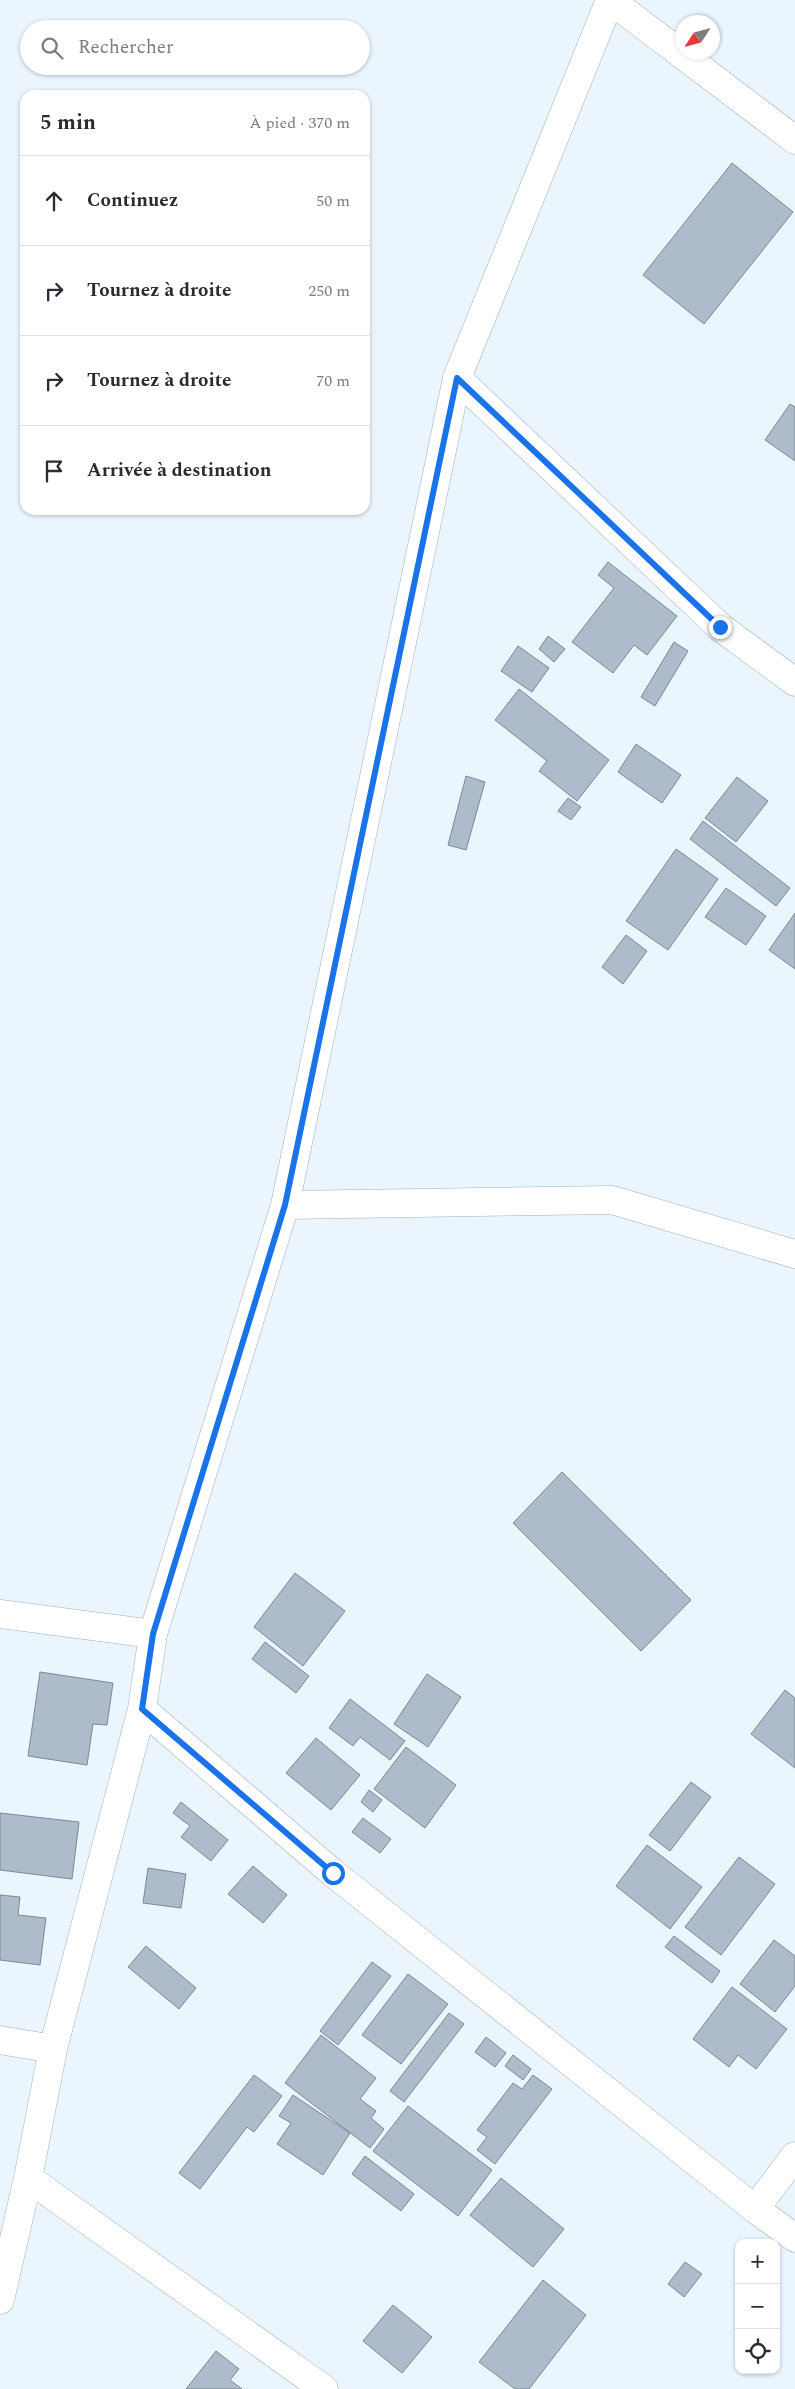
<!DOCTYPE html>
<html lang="fr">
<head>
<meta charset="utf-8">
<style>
  body { margin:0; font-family:Spectral,serif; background:#f2f2f3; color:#2b2b33 }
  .controls { position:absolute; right:15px; bottom:15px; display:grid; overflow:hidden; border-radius:10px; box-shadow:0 1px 4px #0004 }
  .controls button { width:45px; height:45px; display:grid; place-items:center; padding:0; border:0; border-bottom:1px solid #e1e1e2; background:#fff; color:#2b2b33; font:25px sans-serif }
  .compass { position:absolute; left:675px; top:15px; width:45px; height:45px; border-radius:50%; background:#fff; box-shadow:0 1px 4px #0004; rotate:234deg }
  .stop { position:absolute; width:15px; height:15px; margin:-11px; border:4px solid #1a73e8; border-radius:50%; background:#fff }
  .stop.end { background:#1a73e8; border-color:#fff; box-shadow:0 1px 5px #0008 }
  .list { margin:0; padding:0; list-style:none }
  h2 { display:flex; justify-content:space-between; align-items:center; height:65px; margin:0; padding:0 20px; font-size:21px }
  h2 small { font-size:16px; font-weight:400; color:#7c7c81 }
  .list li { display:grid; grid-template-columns:32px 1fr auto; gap:15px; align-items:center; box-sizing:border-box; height:90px; padding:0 20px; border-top:1px solid #e1e1e2 }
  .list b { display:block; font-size:19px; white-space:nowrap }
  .list em { font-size:16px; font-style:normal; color:#7c7c81 }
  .icon { flex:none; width:28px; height:28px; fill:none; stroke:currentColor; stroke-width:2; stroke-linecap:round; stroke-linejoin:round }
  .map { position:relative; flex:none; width:795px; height:2389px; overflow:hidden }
  .search { position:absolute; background:#fff; box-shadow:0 1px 4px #0004; left:20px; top:20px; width:350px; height:55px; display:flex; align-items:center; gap:12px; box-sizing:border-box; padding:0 18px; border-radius:28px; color:#7c7c81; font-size:19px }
  .panel { position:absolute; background:#fff; box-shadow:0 1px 4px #0004; left:20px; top:90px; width:350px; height:425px; border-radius:15px }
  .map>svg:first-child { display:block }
  .building { fill:#adbbca; stroke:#7b8996 }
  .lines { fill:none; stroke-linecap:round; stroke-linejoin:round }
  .street-casing { stroke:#a1afbd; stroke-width:29 }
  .street { stroke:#fff; stroke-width:28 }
  .route { stroke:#1a73e8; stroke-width:6 }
</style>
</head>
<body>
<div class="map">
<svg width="795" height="2389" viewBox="0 0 795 2389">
  <rect width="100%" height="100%" fill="#ebf5fe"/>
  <!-- building -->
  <path class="building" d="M 732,163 L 793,212 L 704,324 L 643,275 Z
    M 790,404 L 795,407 L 795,461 L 765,440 Z
    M 608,562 L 677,616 L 647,655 L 634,645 L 613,673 L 572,642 L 614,588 L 598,575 Z
    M 548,636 L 565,649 L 554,662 L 539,649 Z
    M 674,642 L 688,651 L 655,706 L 641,697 Z
    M 518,646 L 549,668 L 532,692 L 501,671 Z
    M 519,689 L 609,760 L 577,801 L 539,771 L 547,761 L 495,720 Z
    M 636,744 L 681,775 L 662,803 L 618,772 Z
    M 466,776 L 485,782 L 466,850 L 448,845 Z
    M 737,777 L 768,801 L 736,842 L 705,818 Z
    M 568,798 L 581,807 L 571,820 L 558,811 Z
    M 703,821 L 790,888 L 776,906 L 690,839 Z
    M 676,849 L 718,879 L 668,950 L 626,921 Z
    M 726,888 L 766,916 L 746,945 L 705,917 Z
    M 795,913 L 795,969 L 769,950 Z
    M 626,935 L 647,951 L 623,984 L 602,967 Z
    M 562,1472 L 691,1600 L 641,1651 L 513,1523 Z
    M 295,1573 L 345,1611 L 303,1666 L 254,1627 Z
    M 265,1642 L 309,1676 L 296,1693 L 252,1659 Z
    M 40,1672 L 113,1683 L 107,1725 L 93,1724 L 87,1765 L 28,1756 Z
    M 427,1674 L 461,1697 L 428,1747 L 394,1724 Z
    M 785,1690 L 795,1698 L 795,1768 L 751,1734 Z
    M 350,1699 L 405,1741 L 390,1760 L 360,1737 L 353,1746 L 329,1728 Z
    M 316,1738 L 360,1775 L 331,1810 L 286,1773 Z
    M 406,1747 L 456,1785 L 425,1828 L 374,1789 Z
    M 691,1782 L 711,1797 L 670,1851 L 649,1835 Z
    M 369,1790 L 382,1800 L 373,1812 L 361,1802 Z
    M 181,1802 L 228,1840 L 211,1861 L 181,1837 L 190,1826 L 173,1813 Z
    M 0,1813 L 79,1822 L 72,1879 L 0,1870 Z
    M 363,1818 L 391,1839 L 380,1853 L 352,1832 Z
    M 647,1845 L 702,1887 L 670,1929 L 616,1886 Z
    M 739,1857 L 775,1884 L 721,1955 L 685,1927 Z
    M 253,1866 L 287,1895 L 263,1923 L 228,1894 Z
    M 148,1868 L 186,1874 L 181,1908 L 143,1903 Z
    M 0,1895 L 20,1897 L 18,1915 L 46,1918 L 40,1965 L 0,1960 Z
    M 674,1936 L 720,1971 L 712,1983 L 665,1947 Z
    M 774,1940 L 795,1956 L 795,1986 L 775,2012 L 740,1984 Z
    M 146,1946 L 196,1988 L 179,2009 L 128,1967 Z
    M 372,1962 L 391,1976 L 338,2045 L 320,2031 Z
    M 408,1974 L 448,2004 L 401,2064 L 362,2035 Z
    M 732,1987 L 787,2029 L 756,2069 L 738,2055 L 729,2067 L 693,2039 Z
    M 449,2013 L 464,2024 L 404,2102 L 390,2091 Z
    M 321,2035 L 376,2078 L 360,2099 L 376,2111 L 371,2118 L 384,2129 L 370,2148 L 285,2083 Z
    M 486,2037 L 506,2053 L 495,2067 L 475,2052 Z
    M 513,2055 L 531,2069 L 523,2080 L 505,2066 Z
    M 254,2075 L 282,2096 L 254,2132 L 247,2127 L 200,2189 L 179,2173 Z
    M 533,2075 L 552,2089 L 495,2164 L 477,2150 L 487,2137 L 477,2130 L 513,2083 L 522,2089 Z
    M 293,2095 L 350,2133 L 323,2175 L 277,2144 L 291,2123 L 279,2116 Z
    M 408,2106 L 492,2170 L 458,2216 L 373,2151 Z
    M 365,2156 L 414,2194 L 401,2211 L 352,2174 Z
    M 501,2178 L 564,2229 L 533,2267 L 470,2215 Z
    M 685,2262 L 702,2274 L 684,2297 L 668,2284 Z
    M 543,2280 L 586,2315 L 529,2389 L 515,2389 L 479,2362 Z
    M 393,2305 L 432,2337 L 402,2373 L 363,2341 Z
    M 216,2351 L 239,2369 L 230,2380 L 242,2389 L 186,2389 Z"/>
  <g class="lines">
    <defs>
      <path id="street" d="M 610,0 L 795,140
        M 457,378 L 720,627 L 795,682
        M 285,1205 L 612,1200 L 795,1254
        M 0,1614 L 153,1634
        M 142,1709 L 333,1873 L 755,2209 L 795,2238
        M 0,2040 L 53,2049
        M 28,2178 L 324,2389
        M 755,2209 L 795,2156
        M 0,2300 L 28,2178 L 53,2049 L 142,1709 L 153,1634 L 285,1205 L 457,378 L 610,0"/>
    </defs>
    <!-- street casing -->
    <use href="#street" class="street-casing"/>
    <!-- street -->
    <use href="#street" class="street"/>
  </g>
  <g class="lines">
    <!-- route -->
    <path class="route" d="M 333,1873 L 142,1709 L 153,1634 L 285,1205 L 457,378 L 720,627"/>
  </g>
</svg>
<div class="controls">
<button>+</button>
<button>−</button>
<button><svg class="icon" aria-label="locate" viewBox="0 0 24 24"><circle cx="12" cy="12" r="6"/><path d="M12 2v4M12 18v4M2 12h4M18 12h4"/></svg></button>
</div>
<svg class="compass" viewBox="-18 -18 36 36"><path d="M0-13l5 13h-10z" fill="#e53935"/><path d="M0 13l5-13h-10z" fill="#7c7c81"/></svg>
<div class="stop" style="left:333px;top:1873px"></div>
<div class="stop end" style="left:720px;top:627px"></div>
<div class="search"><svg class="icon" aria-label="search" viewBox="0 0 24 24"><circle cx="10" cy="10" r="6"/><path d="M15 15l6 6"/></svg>Rechercher</div>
<section class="panel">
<h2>5 min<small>À pied · 370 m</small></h2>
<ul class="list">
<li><svg class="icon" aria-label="ahead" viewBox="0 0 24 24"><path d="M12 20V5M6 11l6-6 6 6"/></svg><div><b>Continuez</b></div><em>50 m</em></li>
<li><svg class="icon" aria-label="right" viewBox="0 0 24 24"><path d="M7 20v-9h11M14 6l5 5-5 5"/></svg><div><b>Tournez à droite</b></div><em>250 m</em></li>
<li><svg class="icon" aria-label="right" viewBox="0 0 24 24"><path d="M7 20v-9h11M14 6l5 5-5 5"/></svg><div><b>Tournez à droite</b></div><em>70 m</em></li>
<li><svg class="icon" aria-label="arrive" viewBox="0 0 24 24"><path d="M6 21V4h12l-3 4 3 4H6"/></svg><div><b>Arrivée à destination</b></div></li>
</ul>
</section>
</div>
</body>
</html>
